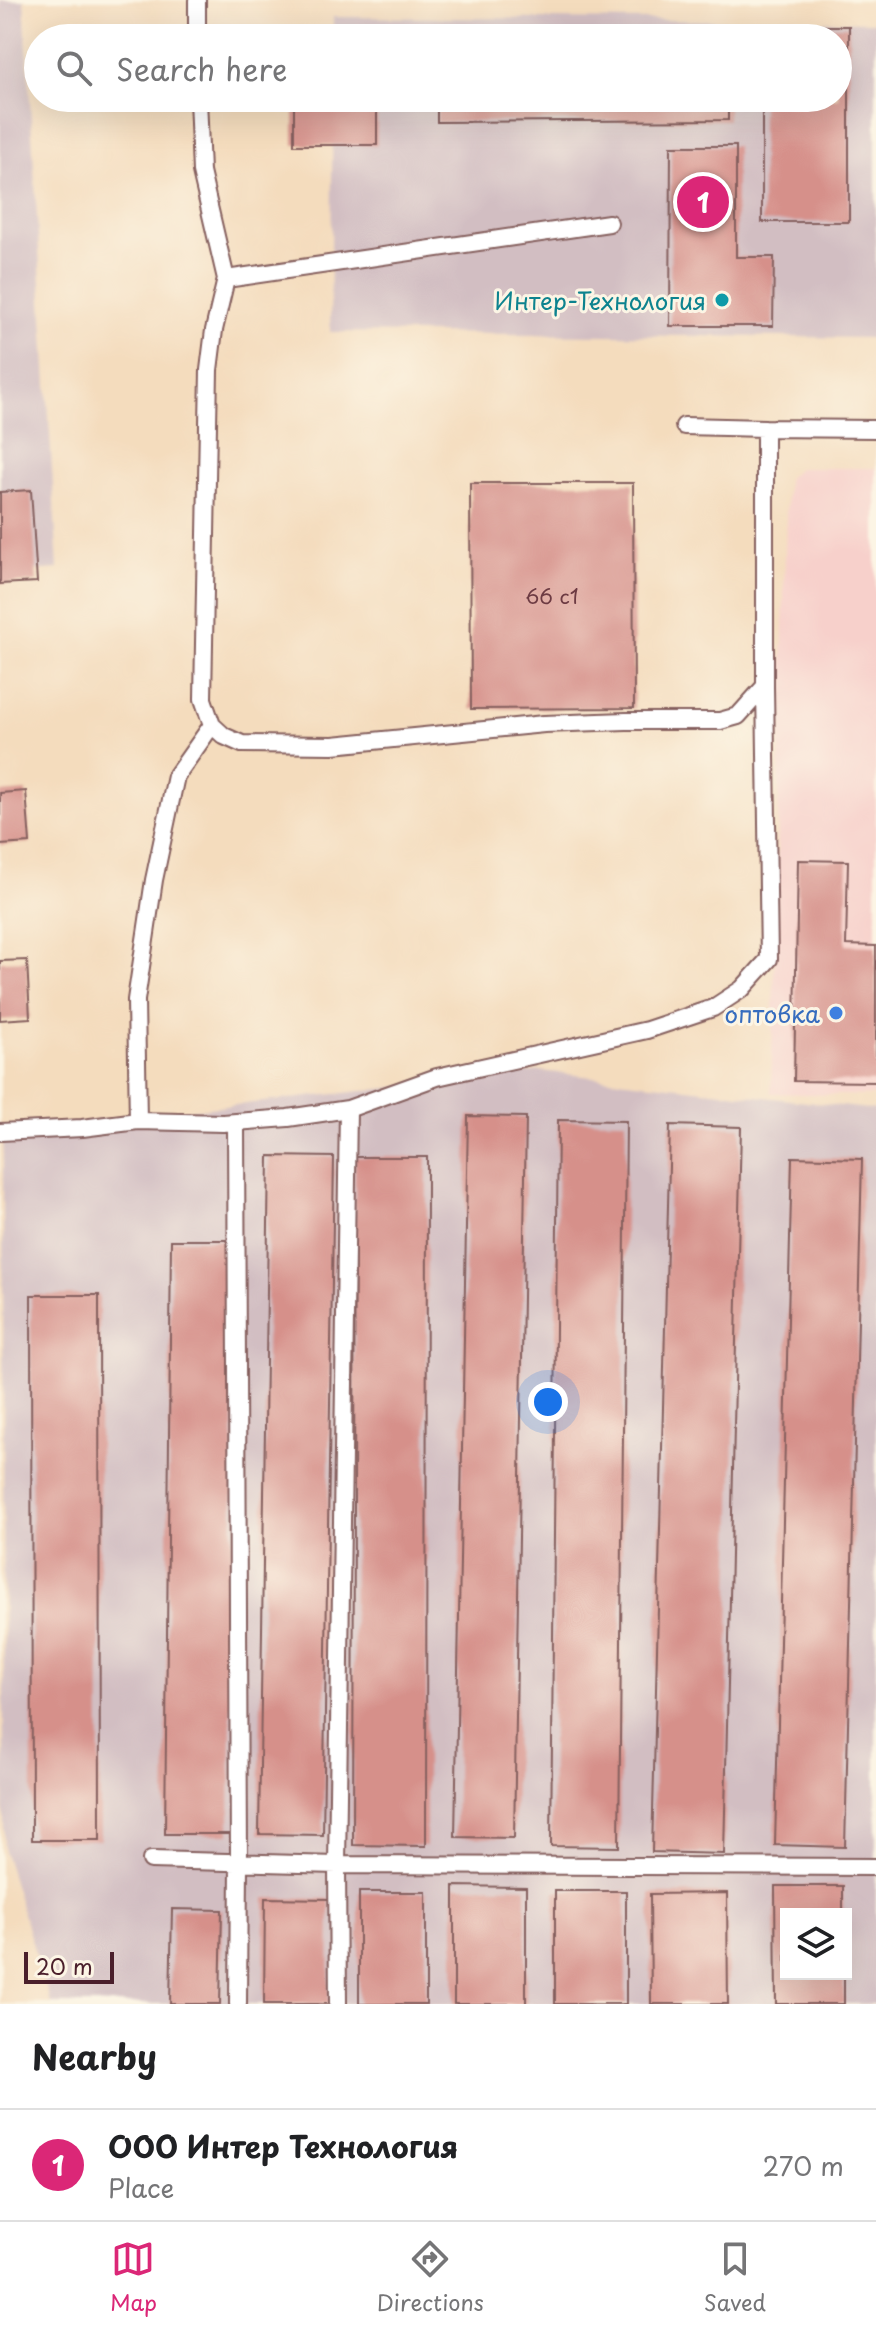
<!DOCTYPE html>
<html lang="en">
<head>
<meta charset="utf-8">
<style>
  body { margin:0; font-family:"Playpen Sans",sans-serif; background:#f2f2f2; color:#202124 }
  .controls { position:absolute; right:24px; bottom:24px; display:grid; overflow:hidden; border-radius:0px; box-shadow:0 8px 32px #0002 }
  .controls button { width:72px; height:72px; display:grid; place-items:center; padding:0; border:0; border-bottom:2px solid #e0e0e0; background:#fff; color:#202124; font:40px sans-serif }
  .scale { position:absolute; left:24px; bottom:20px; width:90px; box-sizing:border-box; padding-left:8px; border:4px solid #4a1f2b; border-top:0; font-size:22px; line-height:28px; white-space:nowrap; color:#4a1f2b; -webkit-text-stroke:6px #fcf5e5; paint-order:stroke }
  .you { position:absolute; left:548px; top:1402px; width:28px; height:28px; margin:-20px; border:6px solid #fff; border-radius:50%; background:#1a73e8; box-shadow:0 0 0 12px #1a73e833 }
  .badge { display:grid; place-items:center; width:52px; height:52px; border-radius:50%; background:#db2777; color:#fff; font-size:26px; font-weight:700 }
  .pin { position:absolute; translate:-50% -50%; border:4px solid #fff; box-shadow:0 2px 8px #0006 }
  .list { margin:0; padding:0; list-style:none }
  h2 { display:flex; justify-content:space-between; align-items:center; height:104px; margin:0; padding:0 32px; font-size:34px }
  h2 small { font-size:26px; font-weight:400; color:#757577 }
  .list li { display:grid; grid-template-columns:52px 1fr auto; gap:24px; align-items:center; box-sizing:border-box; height:112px; padding:0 32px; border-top:2px solid #e0e0e0 }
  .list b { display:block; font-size:30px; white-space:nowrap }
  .list p { margin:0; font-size:26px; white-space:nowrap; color:#757577 }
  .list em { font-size:26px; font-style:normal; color:#757577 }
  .icon { flex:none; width:44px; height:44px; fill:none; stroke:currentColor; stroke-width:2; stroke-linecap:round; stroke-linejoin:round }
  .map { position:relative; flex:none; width:876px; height:2004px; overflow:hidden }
  .search { position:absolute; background:#fff; box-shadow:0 8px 32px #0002; left:24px; right:24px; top:24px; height:88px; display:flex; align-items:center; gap:20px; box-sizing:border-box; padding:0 28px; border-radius:44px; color:#757577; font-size:30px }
  .sheet { height:216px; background:#fff }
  nav { display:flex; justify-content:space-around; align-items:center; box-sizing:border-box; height:112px; border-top:2px solid #e0e0e0; background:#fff; font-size:22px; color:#757577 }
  nav a { display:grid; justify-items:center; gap:4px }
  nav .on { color:#db2777 }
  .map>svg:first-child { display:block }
  .built { fill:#f7d0cb }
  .industrial { fill:#d2bec2; fill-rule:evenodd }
  .building { fill:#d6908a }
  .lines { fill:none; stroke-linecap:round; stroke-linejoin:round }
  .lane-casing { stroke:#86615e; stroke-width:20 }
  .lane { stroke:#fff; stroke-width:16 }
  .culture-dot { fill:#0f9aa8; stroke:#fcf5e5; stroke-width:3 }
  .shop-dot { fill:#3f7fe0; stroke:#fcf5e5; stroke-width:3 }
  .labels { text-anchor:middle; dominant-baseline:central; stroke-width:6; stroke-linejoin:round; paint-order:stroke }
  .number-label { font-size:20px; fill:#6d3b43 }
  .culture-label { font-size:24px; fill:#0d838f; stroke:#fcf5e5; text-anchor:end }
  .shop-label { font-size:24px; fill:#366cbe; stroke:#fcf5e5; text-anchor:end }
</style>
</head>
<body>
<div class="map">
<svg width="876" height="2004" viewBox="0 0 876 2004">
  <rect width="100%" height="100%" fill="#fcf5e5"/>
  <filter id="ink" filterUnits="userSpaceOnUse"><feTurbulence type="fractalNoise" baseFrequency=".0125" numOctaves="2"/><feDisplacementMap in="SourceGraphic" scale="16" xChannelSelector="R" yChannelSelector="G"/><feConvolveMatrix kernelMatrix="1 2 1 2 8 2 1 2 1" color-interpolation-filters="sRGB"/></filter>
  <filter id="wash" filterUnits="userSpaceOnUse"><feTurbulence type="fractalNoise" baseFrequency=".006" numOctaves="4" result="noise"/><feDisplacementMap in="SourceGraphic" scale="32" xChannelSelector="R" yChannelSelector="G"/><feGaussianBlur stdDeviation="1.8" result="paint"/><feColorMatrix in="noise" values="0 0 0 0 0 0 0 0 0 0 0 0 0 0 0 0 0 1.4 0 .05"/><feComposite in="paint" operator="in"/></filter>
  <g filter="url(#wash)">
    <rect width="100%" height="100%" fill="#f4dcbd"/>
    <!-- built -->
    <path class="built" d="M 798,468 L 876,468 L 876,1096 L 771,1093 L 787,479 Z"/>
    <!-- industrial -->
    <path class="industrial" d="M 0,0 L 24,0 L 58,569 L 0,573 Z
      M 333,17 L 876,22 L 876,338 L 330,332 L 333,98 L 838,98 L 838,38 L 333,38 Z
      M 541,1071 L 876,1110 L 876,2004 L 51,2004 L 4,1852 L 3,1131 ZM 786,1914 L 846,1914 L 846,1974 L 786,1974 Z"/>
    <g id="blocks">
      <!-- building -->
      <path class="building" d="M 762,26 L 849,26 L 849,222 L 762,222 L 762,98 L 838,98 L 838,38 L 762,38 Z
        M 294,98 L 377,98 L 377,145 L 294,145 Z
        M 437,98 L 728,98 L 728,120 L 437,122 Z
        M 671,146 L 736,146 L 736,257 L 774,257 L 773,326 L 670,326 Z
        M 470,483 L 633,483 L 634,708 L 471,709 Z
        M 31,490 L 37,582 L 0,584 L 0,492 Z
        M 26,791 L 30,843 L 0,845 L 0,793 Z
        M 798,860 L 848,861 L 846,945 L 876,946 L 876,1082 L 794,1081 Z
        M 27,960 L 30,1018 L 0,1020 L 0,961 Z
        M 468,1116 L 526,1117 L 514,1838 L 455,1837 Z
        M 558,1120 L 626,1121 L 619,1847 L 551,1846 Z
        M 670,1125 L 741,1127 L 724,1854 L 652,1852 Z
        M 269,1156 L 334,1157 L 323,1835 L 259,1834 Z
        M 355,1157 L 427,1157 L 426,1846 L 353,1845 Z
        M 792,1157 L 862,1159 L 845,1847 L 775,1845 Z
        M 171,1240 L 235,1240 L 230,1834 L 165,1834 Z
        M 31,1295 L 99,1295 L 100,1840 L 32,1840 Z
        M 454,1886 L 526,1887 L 526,2004 L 454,2004 Z
        M 775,1886 L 843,1886 L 843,1914 L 786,1914 L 786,1974 L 844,1974 L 844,2004 L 776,2004 Z
        M 555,1891 L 626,1891 L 626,2004 L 555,2004 Z
        M 359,1892 L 426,1892 L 426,2004 L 359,2004 Z
        M 727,1893 L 728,2004 L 651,2004 L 650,1894 Z
        M 265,1898 L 330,1899 L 329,2004 L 264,2004 Z
        M 172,1909 L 222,1910 L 220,2004 L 170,2004 Z"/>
    </g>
  </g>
  <g filter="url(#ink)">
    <use href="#blocks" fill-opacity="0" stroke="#86615e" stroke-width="2"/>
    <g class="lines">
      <defs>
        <path id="lane" d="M 197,0 L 197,38
          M 198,98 L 201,172 L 226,279
          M 609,223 L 226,279 L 214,330 L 209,370 L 203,699 L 212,725 L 224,736 L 242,744 L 333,745 L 544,724 L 626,721 L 720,721 L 738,716 L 765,686 L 765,428 L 876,429
          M 684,426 L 765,428
          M 212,725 L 176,776 L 154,880 L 136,1000 L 138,1121 L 223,1123 L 288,1118 L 348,1109 L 437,1077 L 647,1030 L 713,1008 L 742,989 L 769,959 L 765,686
          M 236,1122 L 239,1863 L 238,2004
          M 0,1132 L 82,1128 L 138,1121
          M 151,1860 L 337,1865 L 876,1867
          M 338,2004 L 337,1865 L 348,1109"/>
      </defs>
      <!-- lane casing -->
      <use href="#lane" class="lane-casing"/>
      <!-- lane -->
      <use href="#lane" class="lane"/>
    </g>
  </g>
  <!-- markers -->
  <circle class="culture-dot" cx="722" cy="300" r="8"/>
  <circle class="shop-dot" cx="836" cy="1013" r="8"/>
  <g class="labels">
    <!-- number labels -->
    <g class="number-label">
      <text x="552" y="596">66 с1</text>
    </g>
    <!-- culture labels -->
    <g class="culture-label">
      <text x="706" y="300">Интер-Технология</text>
    </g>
    <!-- shop labels -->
    <g class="shop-label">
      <text x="820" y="1013">оптовка</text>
    </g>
  </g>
</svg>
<div class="controls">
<button><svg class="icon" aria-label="layers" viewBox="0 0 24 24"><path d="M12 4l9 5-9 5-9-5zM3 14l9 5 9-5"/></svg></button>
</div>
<div class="scale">20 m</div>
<div class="you"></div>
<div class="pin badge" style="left:703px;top:202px">1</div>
<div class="search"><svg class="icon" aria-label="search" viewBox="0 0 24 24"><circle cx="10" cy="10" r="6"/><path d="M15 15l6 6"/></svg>Search here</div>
</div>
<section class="sheet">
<h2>Nearby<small></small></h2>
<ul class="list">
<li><span class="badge">1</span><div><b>ООО Интер Технология</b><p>Place</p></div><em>270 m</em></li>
</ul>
</section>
<nav>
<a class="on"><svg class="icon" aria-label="map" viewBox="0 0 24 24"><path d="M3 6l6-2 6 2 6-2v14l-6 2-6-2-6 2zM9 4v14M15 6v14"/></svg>Map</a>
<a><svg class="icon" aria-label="directions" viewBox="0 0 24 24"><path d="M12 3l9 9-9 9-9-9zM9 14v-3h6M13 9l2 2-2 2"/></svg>Directions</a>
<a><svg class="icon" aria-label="saved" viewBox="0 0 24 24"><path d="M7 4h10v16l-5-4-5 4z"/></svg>Saved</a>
</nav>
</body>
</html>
